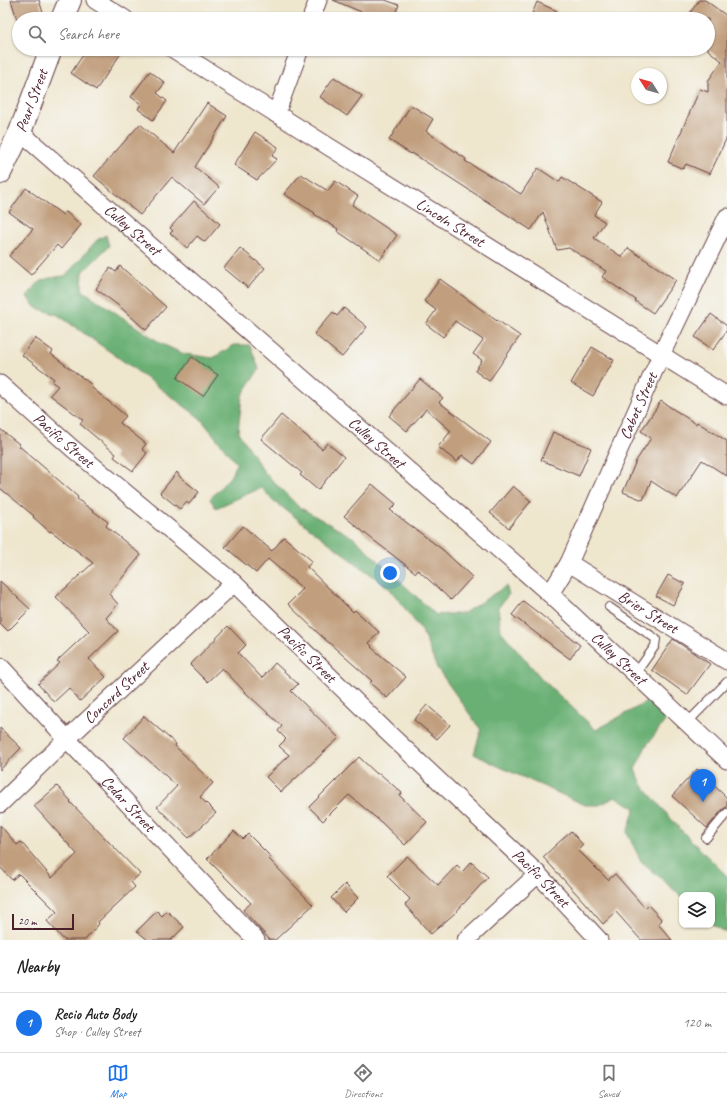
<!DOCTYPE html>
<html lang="en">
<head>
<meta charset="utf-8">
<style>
  body { margin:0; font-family:Caveat,sans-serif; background:#f6f6f6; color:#222 }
  .controls { position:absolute; right:12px; bottom:12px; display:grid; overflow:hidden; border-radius:8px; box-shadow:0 1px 3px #0004 }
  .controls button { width:36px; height:36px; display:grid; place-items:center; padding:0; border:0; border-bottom:1px solid #e0e0e0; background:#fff; color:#222; font:20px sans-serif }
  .compass { position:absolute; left:631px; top:68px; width:36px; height:36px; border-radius:50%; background:#fff; box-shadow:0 1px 3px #0004; rotate:307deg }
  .scale { position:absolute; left:12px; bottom:10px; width:62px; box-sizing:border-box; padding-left:4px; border:2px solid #4a1f2b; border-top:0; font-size:11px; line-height:14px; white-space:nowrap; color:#4a1f2b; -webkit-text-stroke:3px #f6f6f2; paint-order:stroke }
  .you { position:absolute; left:390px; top:573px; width:14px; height:14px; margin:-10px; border:3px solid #fff; border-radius:50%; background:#1a73e8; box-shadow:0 0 0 6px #1a73e833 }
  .badge { display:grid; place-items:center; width:26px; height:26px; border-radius:50%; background:#1a73e8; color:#fff; font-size:13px; font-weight:700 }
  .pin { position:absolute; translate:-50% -33px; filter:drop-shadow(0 1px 2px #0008) }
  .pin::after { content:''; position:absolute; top:21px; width:14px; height:12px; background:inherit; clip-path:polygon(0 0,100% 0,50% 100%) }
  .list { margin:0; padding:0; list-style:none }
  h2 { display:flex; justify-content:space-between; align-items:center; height:52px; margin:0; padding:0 16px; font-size:17px }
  h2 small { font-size:13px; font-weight:400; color:#767676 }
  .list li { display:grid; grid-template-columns:26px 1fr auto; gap:12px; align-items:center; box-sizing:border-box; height:60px; padding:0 16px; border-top:1px solid #e0e0e0 }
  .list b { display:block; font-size:15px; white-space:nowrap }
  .list p { margin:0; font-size:13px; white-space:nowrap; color:#767676 }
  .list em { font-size:13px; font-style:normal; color:#767676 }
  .icon { flex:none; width:22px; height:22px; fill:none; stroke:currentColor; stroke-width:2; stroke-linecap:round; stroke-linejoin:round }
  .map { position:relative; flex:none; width:727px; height:940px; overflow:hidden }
  .search { position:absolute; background:#fff; box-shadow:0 1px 3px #0004; left:12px; right:12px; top:12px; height:44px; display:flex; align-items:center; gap:10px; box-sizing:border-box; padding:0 14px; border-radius:22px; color:#767676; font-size:15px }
  .sheet { height:112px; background:#fff }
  nav { display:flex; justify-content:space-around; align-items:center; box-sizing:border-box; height:56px; border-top:1px solid #e0e0e0; background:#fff; font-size:11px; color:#767676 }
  nav a { display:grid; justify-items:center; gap:2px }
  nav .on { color:#1a73e8 }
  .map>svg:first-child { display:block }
  .forest { fill:#6bb074; stroke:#5a6850 }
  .building { fill:#c19f7e }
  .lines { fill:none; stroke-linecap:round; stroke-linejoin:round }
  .lane-casing { stroke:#633d43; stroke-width:10 }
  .street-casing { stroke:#633d43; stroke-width:19 }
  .secondary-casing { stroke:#633d43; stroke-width:24 }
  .lane { stroke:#fff; stroke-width:8 }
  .street { stroke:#fff; stroke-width:17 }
  .secondary { stroke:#fff; stroke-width:22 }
  .labels { text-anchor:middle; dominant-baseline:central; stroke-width:3; stroke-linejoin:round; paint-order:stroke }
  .street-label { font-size:16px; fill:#4a1f2b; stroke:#f6f6f2 }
</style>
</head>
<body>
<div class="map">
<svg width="727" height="940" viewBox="0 0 727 940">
  <rect width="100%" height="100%" fill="#f6f6f2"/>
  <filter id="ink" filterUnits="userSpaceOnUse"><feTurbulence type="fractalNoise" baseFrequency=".025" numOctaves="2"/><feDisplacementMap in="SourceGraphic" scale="8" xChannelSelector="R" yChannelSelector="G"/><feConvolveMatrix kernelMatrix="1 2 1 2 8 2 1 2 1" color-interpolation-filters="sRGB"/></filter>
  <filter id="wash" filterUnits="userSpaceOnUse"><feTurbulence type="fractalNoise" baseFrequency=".012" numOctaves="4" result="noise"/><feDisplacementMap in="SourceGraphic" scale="16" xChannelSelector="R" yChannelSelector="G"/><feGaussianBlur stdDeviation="0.9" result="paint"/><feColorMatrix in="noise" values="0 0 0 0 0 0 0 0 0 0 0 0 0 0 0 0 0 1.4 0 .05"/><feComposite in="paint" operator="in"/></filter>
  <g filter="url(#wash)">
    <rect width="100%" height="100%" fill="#efe6ce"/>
    <!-- forest -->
    <path class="forest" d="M 106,235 L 109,246 L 83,272 L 82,290 L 162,344 L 184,354 L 213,358 L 234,345 L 250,345 L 259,369 L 242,396 L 238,432 L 264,472 L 299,507 L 354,538 L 436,615 L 464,613 L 506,586 L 509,594 L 498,608 L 501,631 L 542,679 L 596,730 L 650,700 L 661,708 L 665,721 L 646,746 L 635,769 L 643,786 L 679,828 L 727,876 L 727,932 L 725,933 L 712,924 L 712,895 L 682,895 L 682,897 L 641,861 L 627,833 L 635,808 L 616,797 L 599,805 L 585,805 L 500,767 L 474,754 L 481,730 L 437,668 L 422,631 L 390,589 L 274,501 L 261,488 L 216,508 L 210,499 L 230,477 L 237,464 L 200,418 L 133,368 L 58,315 L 36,308 L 27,297 C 39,279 44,278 65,276 L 97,240 Z"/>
    <g id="blocks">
      <!-- building -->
      <path class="building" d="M 11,0 L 39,0 L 45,19 L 17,19 Z
        M 333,0 L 385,0 L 399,5 L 393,19 L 378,19 Z
        M 699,0 L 705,0 L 727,16 L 727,137 L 710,174 L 686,164 L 683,169 L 668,162 L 700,89 L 708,92 L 708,81 L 722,61 L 708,50 L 708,19 L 686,19 Z
        M 537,2 L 557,11 L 554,19 L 530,19 Z
        M 87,49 L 124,49 L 96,90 L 71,73 Z
        M 150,71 L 165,83 L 157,93 L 167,101 L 153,120 L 138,109 L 141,104 L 131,97 Z
        M 334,77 L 362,96 L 347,116 L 320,97 Z
        M 207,103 L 227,116 L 195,167 L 219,187 L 204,204 L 172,177 L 140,215 L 94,176 L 140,124 L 174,153 Z
        M 411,105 L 433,119 L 426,131 L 466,159 L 465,161 L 521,194 L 538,168 L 559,182 L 562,177 L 602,202 L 594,215 L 605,222 L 594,238 L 622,257 L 628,248 L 676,280 L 653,313 L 635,301 L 636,300 L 602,277 L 606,271 L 569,248 L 557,250 L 543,212 L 531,230 L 412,153 L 411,154 L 389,140 Z
        M 255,132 L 278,147 L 272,156 L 277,159 L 257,180 L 234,165 Z
        M 301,174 L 328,191 L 335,181 L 358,196 L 352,205 L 397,235 L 380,260 L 337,231 L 338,229 L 314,214 L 315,213 L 284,194 Z
        M 26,188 L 63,215 L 66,212 L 81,225 L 61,249 L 57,245 L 31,275 L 9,256 L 33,229 L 9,212 Z
        M 194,201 L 220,224 L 205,242 L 197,236 L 187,248 L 170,233 L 173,231 L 170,228 Z
        M 240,248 L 265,268 L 248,288 L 224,268 Z
        M 120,266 L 166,307 L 146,330 L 119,306 L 96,289 L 110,268 L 116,272 Z
        M 440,279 L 497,321 L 497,320 L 520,336 L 489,381 L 475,371 L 482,360 L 473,354 L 483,340 L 455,321 L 443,337 L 426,324 L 436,310 L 424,301 Z
        M 344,308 L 367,327 L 342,357 L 314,334 L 333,312 L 337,316 Z
        M 711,314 L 727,326 L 727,330 L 713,350 L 695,337 Z
        M 35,338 L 53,351 L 51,354 L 92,385 L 91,387 L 126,416 L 120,423 L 146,444 L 142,449 L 147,453 L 133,471 L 114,457 L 116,454 L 80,424 L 83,420 L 50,395 L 58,386 L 52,382 L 54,379 L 22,355 Z
        M 592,347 L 614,360 L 593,396 L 571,383 Z
        M 192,357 L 218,375 L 203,396 L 177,378 Z
        M 420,379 L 443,398 L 439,402 L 491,442 L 474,464 L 462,455 L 457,462 L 438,447 L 451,431 L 426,409 L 407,431 L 389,416 Z
        M 661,401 L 696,424 L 697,422 L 727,441 L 727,476 L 702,460 L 677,498 L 651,481 L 643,500 L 623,492 L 636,461 L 651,438 L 641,431 Z
        M 281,415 L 322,449 L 327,443 L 344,457 L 318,490 L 300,475 L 302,473 L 261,439 Z
        M 0,429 L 19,444 L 18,445 L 78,497 L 77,499 L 108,522 L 106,526 L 141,555 L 109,594 L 118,604 L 106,618 L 118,631 L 89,659 L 106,677 L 80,701 L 69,688 L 54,702 L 38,684 L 60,663 L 57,661 L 89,631 L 56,597 L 93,563 L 51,531 L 50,532 L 33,517 L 34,516 L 0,488 Z
        M 553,432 L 591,448 L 579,476 L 541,460 Z
        M 177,472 L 180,477 L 199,492 L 189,504 L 186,502 L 180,509 L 160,493 Z
        M 372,484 L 396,504 L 390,510 L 443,550 L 472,577 L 451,600 L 418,570 L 416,573 L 372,539 L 344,516 Z
        M 513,486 L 531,501 L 509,528 L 490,513 Z
        M 243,526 L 272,551 L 284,537 L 312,561 L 307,567 L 353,612 L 355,610 L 379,632 L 369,643 L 372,646 L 371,647 L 406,677 L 387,698 L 370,683 L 372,681 L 318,633 L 288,604 L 303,589 L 268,559 L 256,573 L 225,547 Z
        M 668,575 L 685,584 L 673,605 L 656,596 Z
        M 0,581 L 30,609 L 8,631 L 0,623 Z
        M 523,601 L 580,645 L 570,659 L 512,615 Z
        M 228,626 L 246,645 L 238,653 L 262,678 L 275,663 L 298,684 L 291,691 L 339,738 L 281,792 L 266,777 L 289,755 L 279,746 L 286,739 L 278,731 L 282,726 L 246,693 L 222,668 L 207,682 L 190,665 Z
        M 673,639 L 710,664 L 687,695 L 652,670 Z
        M 427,705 L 450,725 L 437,739 L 414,720 Z
        M 144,716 L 176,744 L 175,746 L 213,783 L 200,797 L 216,813 L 189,838 L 157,807 L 177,786 L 124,738 Z
        M 0,728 L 21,748 L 0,770 Z
        M 359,757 L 377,774 L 379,773 L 402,793 L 400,796 L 427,822 L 405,845 L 381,822 L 349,795 L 323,821 L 309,807 Z
        M 697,769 L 727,798 L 727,807 L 723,809 L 707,828 L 672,796 Z
        M 57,786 L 71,801 L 70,802 L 140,874 L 131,882 L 135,887 L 98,922 L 99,924 L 85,940 L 64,940 L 47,921 L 57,912 L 19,874 L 12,880 L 0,867 L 0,825 L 17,845 L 21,842 L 52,878 L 77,854 L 34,806 Z
        M 234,831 L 243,839 L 248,834 L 271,857 L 269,859 L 313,905 L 275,940 L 270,940 L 243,910 L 251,903 L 207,859 Z
        M 571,831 L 583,845 L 578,850 L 608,880 L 615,874 L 645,908 L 648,905 L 662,920 L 658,924 L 672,940 L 641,940 L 616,912 L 603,924 L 584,902 L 543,857 Z
        M 407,856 L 438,885 L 457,865 L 463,871 L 471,862 L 488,877 L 455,913 L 431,934 L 405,905 L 410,899 L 387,876 Z
        M 345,884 L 358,898 L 344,912 L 331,898 Z
        M 157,911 L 162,916 L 167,911 L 184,927 L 171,940 L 148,940 L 137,931 Z"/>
    </g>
  </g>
  <g filter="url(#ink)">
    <use href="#blocks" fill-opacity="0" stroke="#633d43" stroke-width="1"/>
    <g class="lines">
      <defs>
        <path id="lane" d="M 609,607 L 656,639 L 655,646 L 636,673
          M 688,722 L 727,682
          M 706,838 L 727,813"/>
        <g id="street">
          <path d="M 95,0 L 125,19"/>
          <path d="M 311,19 L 318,0"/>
          <path id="s1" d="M 173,49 L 727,396"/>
          <path d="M 276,114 L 300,49"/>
          <path id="s2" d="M 20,132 L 550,594 L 727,760"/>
          <path id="s3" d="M 0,384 L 73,449 L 234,583 L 386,731 L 538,874 L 599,940"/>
          <path id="s4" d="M 569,563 L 727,661"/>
          <path id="s5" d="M 550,594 L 569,563 L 661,355 L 727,217"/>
          <path id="s6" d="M 0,666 L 67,739 L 256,940"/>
          <path id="s7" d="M 0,804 L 67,739 L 234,583"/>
          <path d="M 466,940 L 538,874"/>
        </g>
        <g id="secondary">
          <path d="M 62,19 L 70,0"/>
          <path id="s8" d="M 0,173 L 20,132 L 51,49"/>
        </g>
      </defs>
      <!-- lane casing -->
      <use href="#lane" class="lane-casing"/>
      <!-- street casing -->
      <use href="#street" class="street-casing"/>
      <!-- secondary casing -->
      <use href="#secondary" class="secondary-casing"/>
      <!-- lane -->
      <use href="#lane" class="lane"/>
      <!-- street -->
      <use href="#street" class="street"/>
      <!-- secondary -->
      <use href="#secondary" class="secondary"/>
    </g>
  </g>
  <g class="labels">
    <!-- street labels -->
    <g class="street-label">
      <text stroke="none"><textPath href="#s8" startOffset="79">Pearl Street</textPath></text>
      <text stroke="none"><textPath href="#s1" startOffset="327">Lincoln Street</textPath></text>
      <text stroke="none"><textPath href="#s2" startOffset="149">Culley Street</textPath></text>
      <text stroke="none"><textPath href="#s5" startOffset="208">Cabot Street</textPath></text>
      <text stroke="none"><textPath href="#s3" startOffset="85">Pacific Street</textPath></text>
      <text stroke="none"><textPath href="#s2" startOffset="473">Culley Street</textPath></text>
      <text stroke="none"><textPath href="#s4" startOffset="93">Brier Street</textPath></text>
      <text stroke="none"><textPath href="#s3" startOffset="409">Pacific Street</textPath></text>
      <text stroke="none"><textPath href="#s2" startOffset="797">Culley Street</textPath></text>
      <text stroke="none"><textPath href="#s7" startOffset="161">Concord Street</textPath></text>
      <text stroke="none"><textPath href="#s6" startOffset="188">Cedar Street</textPath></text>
      <text stroke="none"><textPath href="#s3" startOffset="733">Pacific Street</textPath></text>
    </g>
  </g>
</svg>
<div class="controls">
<button><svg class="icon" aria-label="layers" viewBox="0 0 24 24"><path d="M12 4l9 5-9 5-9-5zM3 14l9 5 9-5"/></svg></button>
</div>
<svg class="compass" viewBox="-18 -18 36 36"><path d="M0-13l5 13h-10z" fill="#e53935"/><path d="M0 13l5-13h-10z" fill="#767676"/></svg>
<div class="scale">20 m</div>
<div class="you"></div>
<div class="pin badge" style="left:703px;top:802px">1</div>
<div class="search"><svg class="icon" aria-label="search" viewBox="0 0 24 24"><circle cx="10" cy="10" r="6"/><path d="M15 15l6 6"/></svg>Search here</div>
</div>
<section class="sheet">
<h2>Nearby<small></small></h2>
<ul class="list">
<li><span class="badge">1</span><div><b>Recio Auto Body</b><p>Shop · Culley Street</p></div><em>120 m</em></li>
</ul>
</section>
<nav>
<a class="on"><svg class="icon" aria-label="map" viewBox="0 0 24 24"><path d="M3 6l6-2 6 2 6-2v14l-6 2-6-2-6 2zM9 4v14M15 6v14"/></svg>Map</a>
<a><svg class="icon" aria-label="directions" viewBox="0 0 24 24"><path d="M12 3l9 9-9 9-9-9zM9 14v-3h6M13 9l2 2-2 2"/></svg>Directions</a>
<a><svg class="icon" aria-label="saved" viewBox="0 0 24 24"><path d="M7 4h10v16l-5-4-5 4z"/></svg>Saved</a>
</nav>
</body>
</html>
